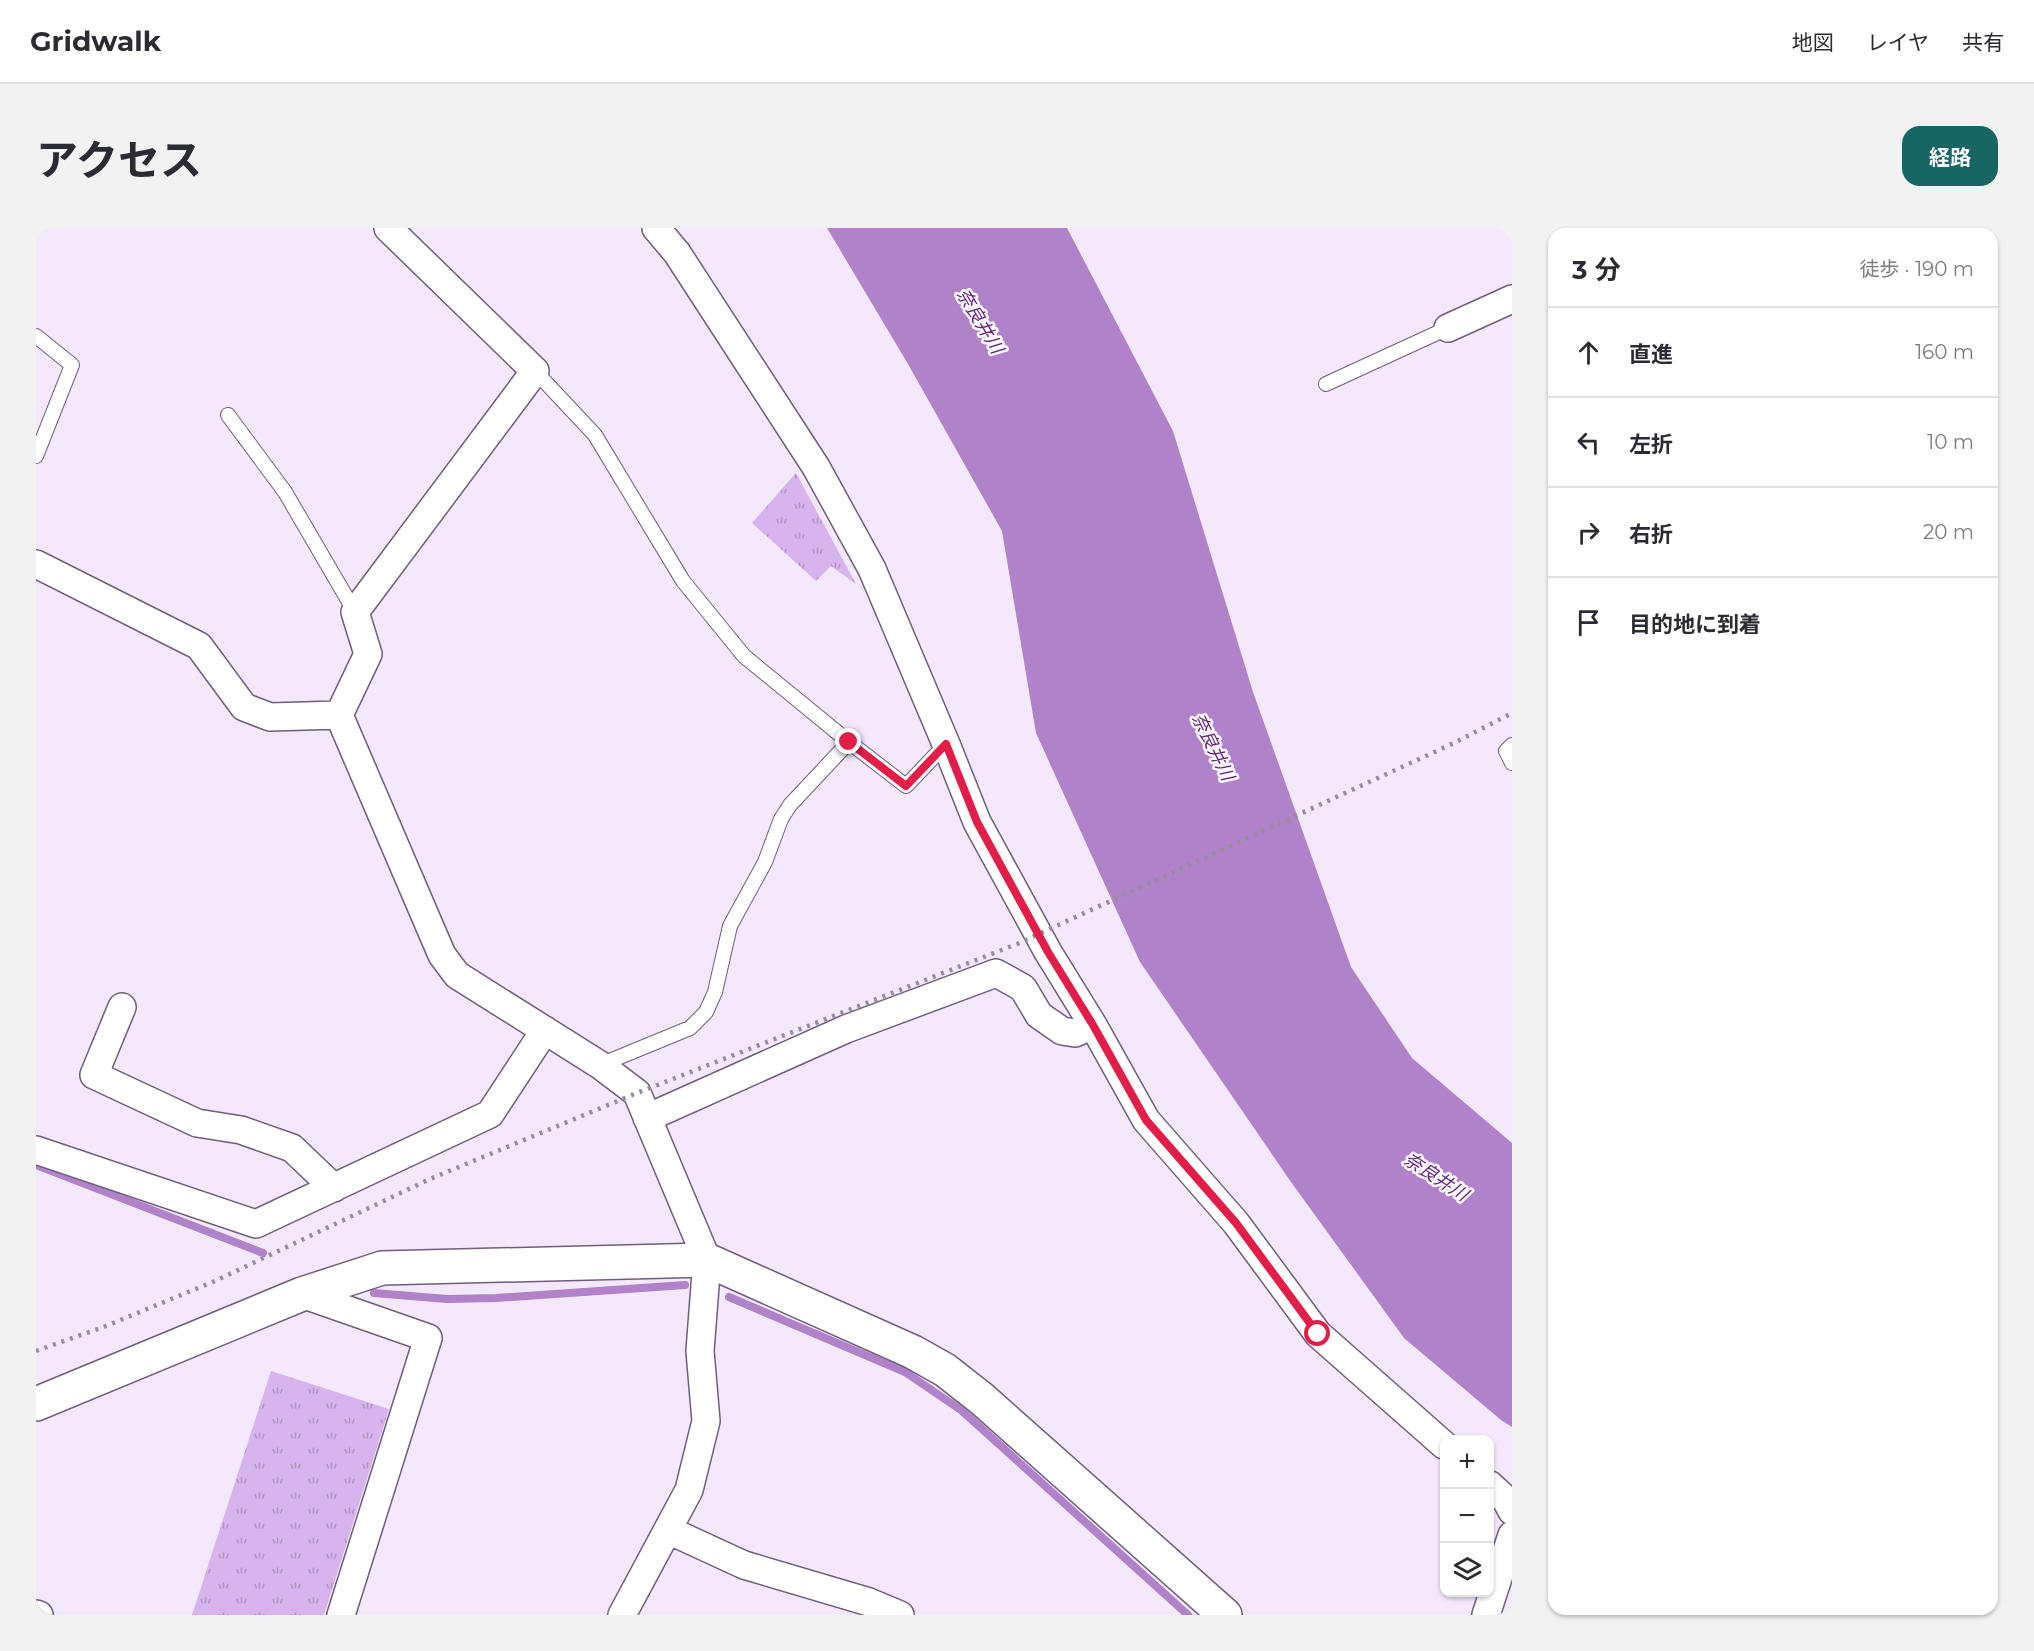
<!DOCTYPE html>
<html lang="ja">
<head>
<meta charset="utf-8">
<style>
  body { margin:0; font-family:Montserrat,"Noto Sans JP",sans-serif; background:#f2f2f3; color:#2b2b33 }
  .controls { position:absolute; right:18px; bottom:18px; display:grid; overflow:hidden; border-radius:12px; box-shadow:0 2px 4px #0004 }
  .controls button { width:54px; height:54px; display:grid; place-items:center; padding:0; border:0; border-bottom:2px solid #e1e1e2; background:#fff; color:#2b2b33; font:30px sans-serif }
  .stop { position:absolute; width:18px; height:18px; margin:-14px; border:4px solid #e11d48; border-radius:50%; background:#fff }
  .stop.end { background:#e11d48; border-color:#fff; box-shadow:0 2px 6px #0008 }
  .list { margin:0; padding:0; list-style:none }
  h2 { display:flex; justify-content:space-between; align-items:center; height:78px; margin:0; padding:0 24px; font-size:26px }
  h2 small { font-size:20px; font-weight:400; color:#7c7c81 }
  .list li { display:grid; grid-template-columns:39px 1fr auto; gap:18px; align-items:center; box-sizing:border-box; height:90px; padding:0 24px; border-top:2px solid #e1e1e2 }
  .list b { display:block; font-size:22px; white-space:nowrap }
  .list em { font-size:20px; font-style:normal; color:#7c7c81 }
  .icon { flex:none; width:33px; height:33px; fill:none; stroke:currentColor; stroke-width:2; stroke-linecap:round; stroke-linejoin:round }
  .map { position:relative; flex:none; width:1476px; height:1387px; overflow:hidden; border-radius:18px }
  header { display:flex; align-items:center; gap:36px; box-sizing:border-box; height:84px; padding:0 30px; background:#fff; border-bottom:2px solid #e1e1e2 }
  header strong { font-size:28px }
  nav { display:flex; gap:33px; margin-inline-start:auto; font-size:21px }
  .intro { display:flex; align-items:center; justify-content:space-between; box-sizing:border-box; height:144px; padding:0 36px }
  h1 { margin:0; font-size:42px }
  .button { padding:15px 27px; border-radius:18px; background:#186663; color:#fff; font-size:21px; font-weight:700 }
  main { display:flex; gap:36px; padding:0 36px }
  aside { flex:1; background:#fff; border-radius:18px; box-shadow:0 2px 4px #0004 }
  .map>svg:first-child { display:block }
  .park { fill:url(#park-tufts) }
  .water { fill:#af82ca }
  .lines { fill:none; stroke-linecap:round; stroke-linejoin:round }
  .stream { stroke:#af82ca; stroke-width:8 }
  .lane-casing { stroke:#6f5e7a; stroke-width:16 }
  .street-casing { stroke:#6f5e7a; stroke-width:30 }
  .secondary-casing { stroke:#6f5e7a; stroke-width:36 }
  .lane { stroke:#fff; stroke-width:14 }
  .street { stroke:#fff; stroke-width:27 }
  .secondary { stroke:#fff; stroke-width:33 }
  .rail { stroke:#968c9c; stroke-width:4.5; stroke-dasharray:3 6; stroke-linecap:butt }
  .route { stroke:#e11d48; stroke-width:8 }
  .labels { text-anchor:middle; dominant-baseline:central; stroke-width:5; stroke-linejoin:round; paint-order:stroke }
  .water-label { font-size:18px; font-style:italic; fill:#5f267c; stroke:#fcf8ff }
</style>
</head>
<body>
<header>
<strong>Gridwalk</strong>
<nav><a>地図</a><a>レイヤ</a><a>共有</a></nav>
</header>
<div class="intro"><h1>アクセス</h1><a class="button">経路</a></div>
<main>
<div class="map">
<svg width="1476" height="1387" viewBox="0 0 1476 1387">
  <defs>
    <pattern id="park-tufts" width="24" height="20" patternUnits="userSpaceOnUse" patternTransform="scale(1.5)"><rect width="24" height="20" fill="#d7b4ed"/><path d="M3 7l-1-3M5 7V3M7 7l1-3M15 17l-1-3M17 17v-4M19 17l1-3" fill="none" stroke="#af93c1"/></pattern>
  </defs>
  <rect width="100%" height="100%" fill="#f4e8fc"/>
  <!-- park -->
  <path class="park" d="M 760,245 L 820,356 L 795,338 L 780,353 L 716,295 Z
    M 235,1143 L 353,1181 L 288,1387 L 156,1387 Z"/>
  <!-- water -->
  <path class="water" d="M 791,0 L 1031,0 L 1137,203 L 1217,464 L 1315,739 L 1376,830 L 1476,915 L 1476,1199 L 1465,1192 L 1368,1110 L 1255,954 L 1104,734 L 1000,505 L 966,303 L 872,136 Z"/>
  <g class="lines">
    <!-- stream -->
    <path class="stream" d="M 0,937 L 227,1025
      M 338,1065 L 411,1071 L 460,1070 L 649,1057
      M 693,1069 L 869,1144 L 925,1182 L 1152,1387"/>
    <defs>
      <path id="lane" d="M 0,108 L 36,137 L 0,228
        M 499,143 L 559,207 L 647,353 L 708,428 L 813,514 L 870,558 L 910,516
        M 1290,156 L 1412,100
        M 192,187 L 249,264 L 319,384
        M 1476,517 L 1470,523 L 1476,535
        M 564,837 L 654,800 L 670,784 L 679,764 L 694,698 L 729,634 L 745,591 L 754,577 L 813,514"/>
      <path id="street" d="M 352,0 L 499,143 L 319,384 L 332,426 L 303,487 L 406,727 L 421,747 L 564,837 L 601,865 L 671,1032 L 664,1123 L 670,1193 L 653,1262 L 586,1387
        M 620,0 L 641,25 L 780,239 L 836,341 L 910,516 L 941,594 L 1012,724 L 1057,797 L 1110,892 L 1200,995 L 1282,1106 L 1408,1217
        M 1412,100 L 1476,71
        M 0,336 L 163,418 L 208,479 L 234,489 L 303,487
        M 86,779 L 58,847 L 161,895 L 205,902 L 256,920 L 298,960
        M 611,890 L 810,801 L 960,745 L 987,760 L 1003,787 L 1026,803 L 1039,805 L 1057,797
        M 0,922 L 220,996 L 454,886 L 509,802
        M 266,1066 L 392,1110 L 305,1387
        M 1454,1257 L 1470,1272 L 1476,1283
        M 632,1302 L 708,1337 L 833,1374 L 864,1387
        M 0,1386 L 3,1387
        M 1450,1387 L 1476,1307"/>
      <path id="secondary" d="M 0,1176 L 266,1066 L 346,1040 L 671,1032 L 877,1124 L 909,1142 L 946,1171 L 1189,1387"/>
    </defs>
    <!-- lane casing -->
    <use href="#lane" class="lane-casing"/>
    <!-- street casing -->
    <use href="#street" class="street-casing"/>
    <!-- secondary casing -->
    <use href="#secondary" class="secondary-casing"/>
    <!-- lane -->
    <use href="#lane" class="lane"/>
    <!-- street -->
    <use href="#street" class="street"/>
    <!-- secondary -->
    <use href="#secondary" class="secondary"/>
    <!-- rail -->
    <path class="rail" d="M 0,1123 L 65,1100 L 179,1053 L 394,951 L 601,865 L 981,716 L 1418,515 L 1476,485"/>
  </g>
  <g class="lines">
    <!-- route -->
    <path class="route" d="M 813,514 L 870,558 L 910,516 L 941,594 L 1012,724 L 1057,797 L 1110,892 L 1200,995 L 1282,1106"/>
  </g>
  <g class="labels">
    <!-- water labels -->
    <g class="water-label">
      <text transform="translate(944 93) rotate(59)">奈良井川</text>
      <text transform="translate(1177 519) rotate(64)">奈良井川</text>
      <text transform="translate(1400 949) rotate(33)">奈良井川</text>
    </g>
  </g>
</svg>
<div class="controls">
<button>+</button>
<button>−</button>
<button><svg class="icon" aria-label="layers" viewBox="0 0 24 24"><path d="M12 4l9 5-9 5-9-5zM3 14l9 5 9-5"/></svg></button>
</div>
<div class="stop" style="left:1282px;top:1106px"></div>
<div class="stop end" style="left:813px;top:514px"></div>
</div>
<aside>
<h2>3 分<small>徒歩 · 190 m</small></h2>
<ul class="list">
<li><svg class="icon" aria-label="ahead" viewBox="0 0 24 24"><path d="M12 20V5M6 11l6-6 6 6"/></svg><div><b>直進</b></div><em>160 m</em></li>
<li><svg class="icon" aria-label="left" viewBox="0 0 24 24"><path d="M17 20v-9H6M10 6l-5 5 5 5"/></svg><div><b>左折</b></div><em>10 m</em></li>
<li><svg class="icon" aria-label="right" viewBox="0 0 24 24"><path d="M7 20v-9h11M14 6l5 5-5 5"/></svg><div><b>右折</b></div><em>20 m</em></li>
<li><svg class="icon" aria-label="arrive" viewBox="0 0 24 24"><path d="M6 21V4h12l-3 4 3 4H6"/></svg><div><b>目的地に到着</b></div></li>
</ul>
</aside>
</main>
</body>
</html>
